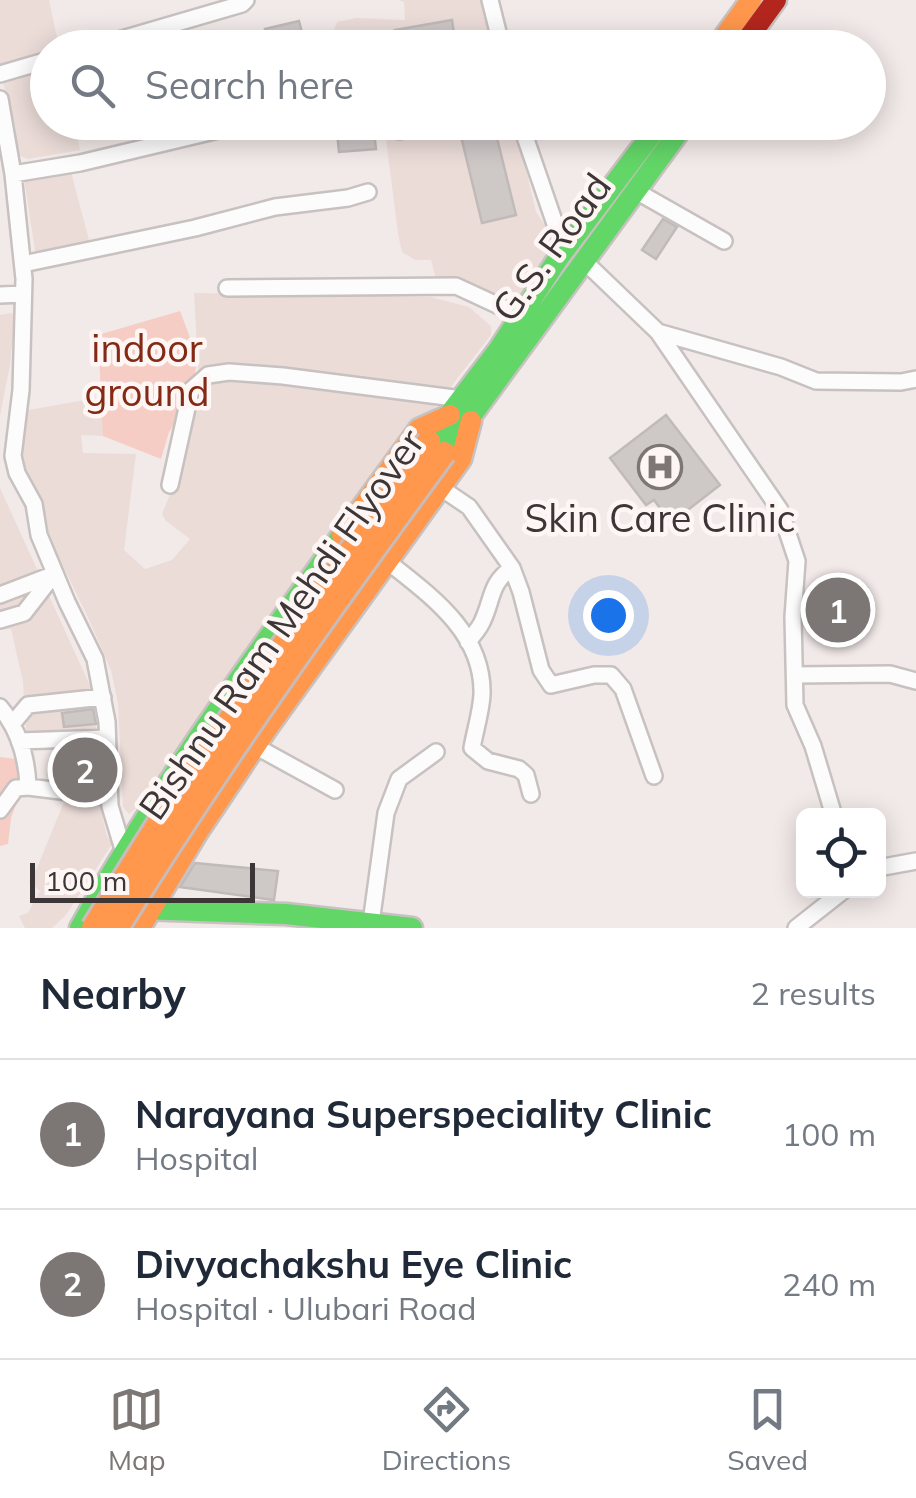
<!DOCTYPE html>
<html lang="en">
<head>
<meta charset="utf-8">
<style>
  body { margin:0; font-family:Mulish,sans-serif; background:#f2f2f3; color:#1f2937 }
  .controls { position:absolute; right:30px; bottom:30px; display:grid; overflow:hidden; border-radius:15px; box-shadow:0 5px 25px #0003 }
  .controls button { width:90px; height:90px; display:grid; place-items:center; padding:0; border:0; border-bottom:2px solid #e0e1e3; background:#fff; color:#1f2937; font:50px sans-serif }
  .scale { position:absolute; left:30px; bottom:25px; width:225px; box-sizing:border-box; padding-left:10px; border:5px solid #3c3736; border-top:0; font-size:28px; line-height:35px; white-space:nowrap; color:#3c3736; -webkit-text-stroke:8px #fef6f4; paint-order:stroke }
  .you { position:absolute; left:608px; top:615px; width:35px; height:35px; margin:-25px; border:8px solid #fff; border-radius:50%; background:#1a73e8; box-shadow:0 0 0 15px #1a73e833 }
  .badge { display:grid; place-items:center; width:65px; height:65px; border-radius:50%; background:#7c7674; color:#fff; font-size:32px; font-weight:700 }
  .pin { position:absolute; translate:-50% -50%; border:5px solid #fff; box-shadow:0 2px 10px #0006 }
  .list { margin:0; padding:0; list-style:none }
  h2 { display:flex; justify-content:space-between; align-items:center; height:130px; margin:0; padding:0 40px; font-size:42px }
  h2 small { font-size:32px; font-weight:400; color:#747a83 }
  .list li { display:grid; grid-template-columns:65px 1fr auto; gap:30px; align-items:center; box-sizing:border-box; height:150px; padding:0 40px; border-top:2px solid #e0e1e3 }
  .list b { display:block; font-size:38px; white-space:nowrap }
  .list p { margin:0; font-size:32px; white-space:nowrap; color:#747a83 }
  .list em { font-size:32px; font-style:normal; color:#747a83 }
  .icon { flex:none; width:55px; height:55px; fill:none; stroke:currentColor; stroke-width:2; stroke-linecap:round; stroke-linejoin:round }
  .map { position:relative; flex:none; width:916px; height:928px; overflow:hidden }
  .search { position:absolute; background:#fff; box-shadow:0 5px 25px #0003; left:30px; right:30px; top:30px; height:110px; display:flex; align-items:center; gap:25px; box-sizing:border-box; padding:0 35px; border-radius:55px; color:#747a83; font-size:38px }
  .sheet { height:430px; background:#fff }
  nav { display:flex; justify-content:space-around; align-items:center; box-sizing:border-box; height:140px; border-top:2px solid #e0e1e3; background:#fff; font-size:28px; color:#747a83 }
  nav a { display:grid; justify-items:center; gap:5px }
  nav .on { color:#7c7674 }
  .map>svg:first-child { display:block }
  .built { fill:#ebdcd8 }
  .green { fill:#f5cdc4 }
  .building { fill:#cec8c7; stroke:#c0bbb9; stroke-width:2.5 }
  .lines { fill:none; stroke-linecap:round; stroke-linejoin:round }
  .street-casing { stroke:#c7c1c0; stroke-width:20 }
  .fast-casing { stroke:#c7c1c0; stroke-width:25 }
  .slow-casing { stroke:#c7c1c0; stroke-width:25 }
  .jam-casing { stroke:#c7c1c0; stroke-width:25 }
  .street { stroke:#fdfcfc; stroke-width:15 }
  .fast { stroke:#63d668; stroke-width:20 }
  .slow { stroke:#ff974d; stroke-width:20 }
  .jam { stroke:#b3261e; stroke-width:20 }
  .slow-bridge-casing { stroke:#c7bcba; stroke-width:28; stroke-linecap:butt }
  .slow-bridge { stroke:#ff974d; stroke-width:22 }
  .labels { text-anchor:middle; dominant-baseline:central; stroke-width:9; stroke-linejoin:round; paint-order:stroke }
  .street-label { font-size:38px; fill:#3c3736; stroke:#fef6f4 }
  .park-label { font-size:38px; fill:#832914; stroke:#fef6f4 }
  .poi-label { font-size:38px; fill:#3c3736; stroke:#fef6f4 }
</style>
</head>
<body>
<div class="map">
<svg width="916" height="928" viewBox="0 0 916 928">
  <rect width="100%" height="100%" fill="#f2eae8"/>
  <!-- built -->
  <path class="built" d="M 0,0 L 49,0 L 59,47 L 48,48 L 48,122 L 75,123 L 80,150 L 28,159 L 20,156 L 0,69 Z
    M 398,0 L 486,0 L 497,47 L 335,47 L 334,30 L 337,22 L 356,18 L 405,20 L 404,2 Z
    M 384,123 L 515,123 L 536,212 L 559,245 L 516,306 L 436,279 L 431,260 L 415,260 L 402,252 L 398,234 Z
    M 73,169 L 71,172 L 93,255 L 37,263 L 24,179 Z
    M 194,293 L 431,297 L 469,307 L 491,326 L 491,335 L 232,669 L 141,804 L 129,814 L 123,807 L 118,703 L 111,670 L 87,615 L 17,473 L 22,429 L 29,410 L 102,397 L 108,426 L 103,436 L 81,435 L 83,453 L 136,454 L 124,550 L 145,569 L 172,560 L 190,539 L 166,521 L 162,514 L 181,467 L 199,382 Z
    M 12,313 L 15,317 L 10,365 L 0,416 L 0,315 Z
    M 0,488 L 92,690 L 99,749 L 101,809 L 106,834 L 112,844 L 66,915 L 52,928 L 25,928 L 19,916 L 28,913 L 40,891 L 29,881 L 37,868 L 64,802 L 59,746 L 27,743 L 23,682 L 11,629 L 0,630 Z"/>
  <!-- green -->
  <path class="green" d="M 180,311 L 198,359 L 188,403 L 169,432 L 161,459 L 103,436 L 98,335 Z
    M 0,757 L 31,761 L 11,818 L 8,844 L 0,846 Z"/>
  <!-- building -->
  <path class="building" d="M 452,20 L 456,48 L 398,48 L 395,30 Z
    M 299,21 L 306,48 L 270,48 L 265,29 Z
    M 336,122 L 373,122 L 376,149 L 339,152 Z
    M 482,122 L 493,122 L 516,215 L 482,223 L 459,128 Z
    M 663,219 L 677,227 L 656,259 L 642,250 Z
    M 666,415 L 720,485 L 671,523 L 654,500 L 646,505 L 610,458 Z
    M 818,585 L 867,588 L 865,624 L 816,620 Z
    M 93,709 L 96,724 L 64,727 L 62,713 Z
    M 97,750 L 98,784 L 69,781 L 69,751 Z
    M 195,863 L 278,871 L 274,900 L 180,887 Z"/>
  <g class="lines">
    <defs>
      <path id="street" d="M 490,0 L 502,48
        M 91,48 L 242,4 L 246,0
        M 0,74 L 48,60
        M 0,99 L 13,174 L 24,279 L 21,390 L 13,456 L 17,473 L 34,504 L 39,535 L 67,602 L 95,659 L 107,722 L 110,806 L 125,856
        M 520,122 L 564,250
        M 399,131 L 444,122
        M 13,174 L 80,163 L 252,122
        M 636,191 L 724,241
        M 584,261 L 658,332 L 780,510 L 797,561 L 793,617 L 795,705 L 813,746 L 834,816
        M 23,264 L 195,228 L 275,207 L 348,198 L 368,192
        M 227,288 L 456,286 L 521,316
        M 0,295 L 23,294
        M 658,332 L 781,367 L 816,381 L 901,382 L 916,379
        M 170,485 L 191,390 L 208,375 L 229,372 L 283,376 L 462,399
        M 441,488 L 469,507 L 512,568 L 521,592 L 541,670 L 551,685 L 594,675 L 611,675 L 623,689 L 654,776
        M 387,561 C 431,596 484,633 482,695 C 481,712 475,731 472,748 L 488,761 L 519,769 L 526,775 L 531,794
        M 0,595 L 52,575
        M 0,620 L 24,613 L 55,573
        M 468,642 C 473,635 480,628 483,620 C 493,598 490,583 512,568
        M 795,675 L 890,674 L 916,681
        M 0,707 C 19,730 27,757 28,787
        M 13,723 L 28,705 L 103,697
        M 19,741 L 107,738
        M 255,746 L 335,790
        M 0,810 L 16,788 L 28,787 L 109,797
        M 878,868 L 916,861
        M 371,923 L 386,813 L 399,779 L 436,752
        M 796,928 L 843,891"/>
      <path id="fast" d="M 429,441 L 499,349 L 559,257 L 661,122
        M 444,453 L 686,122
        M 140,909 L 286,914 L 412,928
        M 80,928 C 157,790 250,663 342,535"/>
      <path id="slow" d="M 716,48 L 751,0
        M 342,535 L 419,429 L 450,415
        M 140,928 L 197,833 L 266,730 L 461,459 L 471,421"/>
      <path id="jam" d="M 741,48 L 776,0"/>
    </defs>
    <!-- street casing -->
    <use href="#street" class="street-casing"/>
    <!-- fast casing -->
    <use href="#fast" class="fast-casing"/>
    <!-- slow casing -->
    <use href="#slow" class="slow-casing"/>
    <!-- jam casing -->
    <use href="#jam" class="jam-casing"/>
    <!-- street -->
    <use href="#street" class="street"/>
    <!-- fast -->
    <use href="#fast" class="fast"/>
    <!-- slow -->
    <use href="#slow" class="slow"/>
    <!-- jam -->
    <use href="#jam" class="jam"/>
    <defs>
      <path id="slow-bridge" d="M 93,928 L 180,789 L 429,441
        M 117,928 C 218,765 330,608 444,453"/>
    </defs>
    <!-- slow-bridge casing -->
    <use href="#slow-bridge" class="slow-bridge-casing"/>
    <!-- slow-bridge -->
    <use href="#slow-bridge" class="slow-bridge"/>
  </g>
  <!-- icons -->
  <defs>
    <symbol id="hospital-ring" viewBox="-11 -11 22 22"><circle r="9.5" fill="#fef6f4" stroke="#7c7674" stroke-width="1.5"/><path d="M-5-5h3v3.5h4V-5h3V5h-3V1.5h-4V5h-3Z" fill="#7c7674"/></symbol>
  </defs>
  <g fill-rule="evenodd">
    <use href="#hospital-ring" x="635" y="442" width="50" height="50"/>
  </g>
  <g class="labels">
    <!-- street labels -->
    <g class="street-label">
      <text transform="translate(551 247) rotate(-54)">G.S. Road</text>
      <text transform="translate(281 624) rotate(-55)">Bishnu Ram Mehdi Flyover</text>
    </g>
    <!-- park labels -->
    <g class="park-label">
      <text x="147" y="348">indoor<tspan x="147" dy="44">ground</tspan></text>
    </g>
    <!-- poi labels -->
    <g class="poi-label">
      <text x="660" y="518">Skin Care Clinic</text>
    </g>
  </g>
</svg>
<div class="controls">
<button><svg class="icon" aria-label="locate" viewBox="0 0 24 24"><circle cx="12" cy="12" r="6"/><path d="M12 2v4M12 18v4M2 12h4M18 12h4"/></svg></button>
</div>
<div class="scale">100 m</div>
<div class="you"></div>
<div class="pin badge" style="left:838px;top:610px">1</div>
<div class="pin badge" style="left:85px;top:770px">2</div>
<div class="search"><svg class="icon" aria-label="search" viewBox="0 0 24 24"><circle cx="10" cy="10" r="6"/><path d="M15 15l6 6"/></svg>Search here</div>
</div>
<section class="sheet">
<h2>Nearby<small>2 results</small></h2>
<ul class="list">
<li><span class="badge">1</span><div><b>Narayana Superspeciality Clinic</b><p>Hospital</p></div><em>100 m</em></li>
<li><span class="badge">2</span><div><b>Divyachakshu Eye Clinic</b><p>Hospital · Ulubari Road</p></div><em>240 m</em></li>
</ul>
</section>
<nav>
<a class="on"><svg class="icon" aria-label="map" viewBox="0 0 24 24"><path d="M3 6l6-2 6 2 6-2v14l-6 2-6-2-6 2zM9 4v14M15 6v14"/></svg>Map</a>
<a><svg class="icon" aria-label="directions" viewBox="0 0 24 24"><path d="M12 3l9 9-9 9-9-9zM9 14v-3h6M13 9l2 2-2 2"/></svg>Directions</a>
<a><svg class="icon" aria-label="saved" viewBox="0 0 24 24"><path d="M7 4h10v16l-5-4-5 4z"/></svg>Saved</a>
</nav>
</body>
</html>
